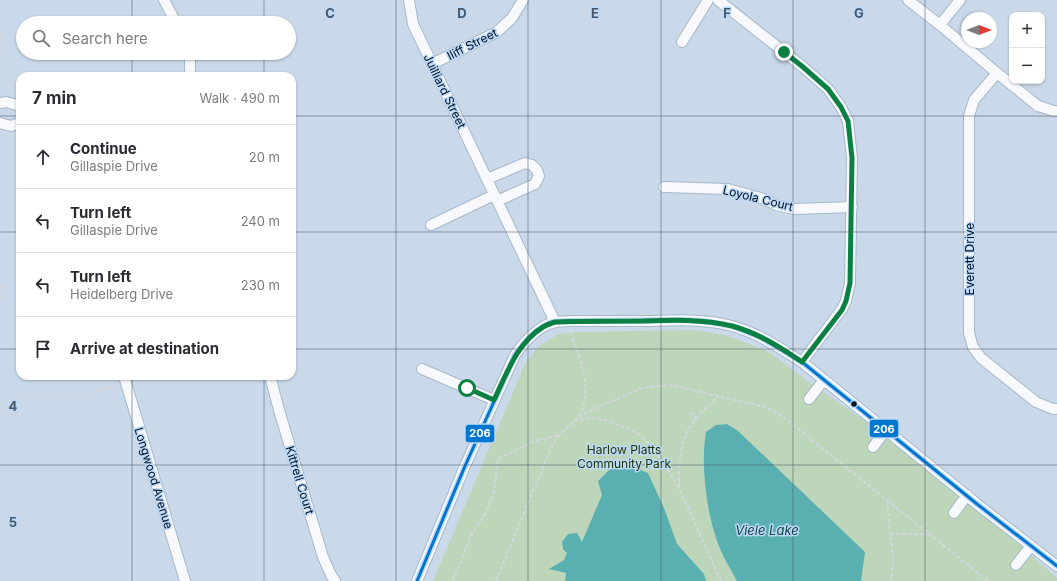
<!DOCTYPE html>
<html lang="en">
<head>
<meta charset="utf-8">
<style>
  body { margin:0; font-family:Inter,sans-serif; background:#f7f7f7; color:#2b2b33 }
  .controls { position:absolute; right:12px; top:12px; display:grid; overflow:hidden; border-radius:8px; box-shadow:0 1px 3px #0004 }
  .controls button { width:36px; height:36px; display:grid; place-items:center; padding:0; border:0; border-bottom:1px solid #e1e1e2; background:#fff; color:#2b2b33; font:20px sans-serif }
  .compass { position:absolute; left:961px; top:12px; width:36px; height:36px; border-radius:50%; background:#fff; box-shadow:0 1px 3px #0004; rotate:90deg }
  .stop { position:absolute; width:12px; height:12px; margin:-9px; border:3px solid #0b8043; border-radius:50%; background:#fff }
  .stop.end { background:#0b8043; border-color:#fff; box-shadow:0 1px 4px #0008 }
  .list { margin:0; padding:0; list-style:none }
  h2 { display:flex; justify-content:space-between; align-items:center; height:52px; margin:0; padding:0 16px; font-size:17px }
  h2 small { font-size:13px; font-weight:400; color:#7c7c81 }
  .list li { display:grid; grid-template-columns:26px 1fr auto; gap:12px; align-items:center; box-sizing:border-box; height:64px; padding:0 16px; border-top:1px solid #e1e1e2 }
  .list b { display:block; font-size:15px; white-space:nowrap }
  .list p { margin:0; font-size:13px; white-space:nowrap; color:#7c7c81 }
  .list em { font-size:13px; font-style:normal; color:#7c7c81 }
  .icon { flex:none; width:22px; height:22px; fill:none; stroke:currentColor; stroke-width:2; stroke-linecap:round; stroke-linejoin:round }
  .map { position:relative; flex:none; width:1057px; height:581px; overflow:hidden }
  .search { position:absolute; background:#fff; box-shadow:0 1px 3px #0004; left:16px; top:16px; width:280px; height:44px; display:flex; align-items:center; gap:10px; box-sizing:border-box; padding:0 14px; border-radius:22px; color:#7c7c81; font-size:15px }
  .panel { position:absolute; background:#fff; box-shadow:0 1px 3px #0004; left:16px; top:72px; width:280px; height:308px; border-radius:12px }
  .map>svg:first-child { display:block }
  .green { fill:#bdd6ba }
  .water { fill:#5ab0b1 }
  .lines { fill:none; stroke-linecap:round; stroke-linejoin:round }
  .minor-casing { stroke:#a7b8c9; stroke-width:12 }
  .path { stroke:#d2d7dc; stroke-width:2; stroke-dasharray:4 2; stroke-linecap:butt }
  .minor { stroke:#f7f9fc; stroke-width:10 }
  .bus-1-casing { stroke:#bcd9f7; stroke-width:6 }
  .bus-1 { stroke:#0076ce; stroke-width:3 }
  .route { stroke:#0b8043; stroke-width:5 }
  .grid { fill:none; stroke:#485869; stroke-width:1; stroke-opacity:0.55 }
  .bus-dot { fill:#021223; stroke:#bcd9f7; stroke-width:1.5 }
  .labels { text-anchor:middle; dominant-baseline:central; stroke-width:3; stroke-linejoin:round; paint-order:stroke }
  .street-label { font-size:12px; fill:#021223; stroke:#bcd9f7 }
  .park-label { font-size:12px; fill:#203401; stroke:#bcd9f7 }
  .water-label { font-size:13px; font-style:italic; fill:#124441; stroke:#bcd9f7 }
  .grid-label { font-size:13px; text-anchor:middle; font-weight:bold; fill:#485869; stroke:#bcd9f7; stroke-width:3; stroke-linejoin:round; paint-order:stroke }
  .line-badge { stroke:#bcd9f7; stroke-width:1.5 }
  .badge-label { font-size:11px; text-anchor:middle; font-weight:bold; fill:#fff }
</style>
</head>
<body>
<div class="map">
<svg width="1057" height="581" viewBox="0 0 1057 581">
  <rect width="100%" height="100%" fill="#c9d9ea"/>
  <!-- green -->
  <path class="green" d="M 693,330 L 725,335 L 769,352 L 806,380 L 938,472 L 1057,578 L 1057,581 L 433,581 L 525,364 L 537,348 L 557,335 L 575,332 Z"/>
  <!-- water -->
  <path class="water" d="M 727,424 L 738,431 L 865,552 L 861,581 L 737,581 C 732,571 725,561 721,551 C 707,519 700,466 706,432 L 716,425 Z
    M 633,467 L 648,473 L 664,508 L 677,544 L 704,574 L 706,581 L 565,581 L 566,573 L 549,569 L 564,560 L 567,553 L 563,549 L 562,542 L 568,534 L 577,533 L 582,542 L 602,495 L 598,481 L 611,468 Z"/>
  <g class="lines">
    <defs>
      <path id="minor" d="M 164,0 L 176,23
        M 409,0 L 413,24 L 555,322
        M 718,0 L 803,67 L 828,89 L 841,107 L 848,121 L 852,158 L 850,283 L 846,301 L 842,309 L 802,362
        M 908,0 L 940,25 L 997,73 L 1038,106 L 1054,111 L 1057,111
        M 940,25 L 960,0
        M 682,42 L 708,0
        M 189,53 L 190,57 L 190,76
        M 432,64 L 497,32 L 512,18 L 523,0
        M 997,73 L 974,100 L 969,116 L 969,333 L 973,347 L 981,358 L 1036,402 L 1053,409 L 1057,409
        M 0,103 L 6,102 L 20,106
        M 0,123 L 11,126 L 20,123
        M 487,179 L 525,163 L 532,165 L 537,170 L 539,176 L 535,184 L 497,201
        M 664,187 L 728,189 L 764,199 L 776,205 L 794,209 L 852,207
        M 431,225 L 494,195
        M 422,369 L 494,400
        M 124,376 L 185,581
        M 270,376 L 279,410 L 323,557 L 331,575 L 335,581
        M 809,399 L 824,380
        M 873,447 L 886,430
        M 954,513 L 967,495
        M 1016,565 L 1031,546
        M 417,581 L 465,466 L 515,355 C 524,342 540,324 556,322 C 560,321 565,322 569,321 C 596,321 623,321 651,321 C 678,320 706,319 732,326 C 758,333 780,348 802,362 L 977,504 L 1057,566"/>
    </defs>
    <!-- minor casing -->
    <use href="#minor" class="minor-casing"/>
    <!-- path -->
    <path class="path" d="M 0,34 L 7,64 L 6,93
      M 0,285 L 3,288 L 3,297 L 0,300
      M 0,403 L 6,408
      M 690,412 L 696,419
      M 0,413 L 12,403 L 26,396 L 44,394 L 60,397 L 76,397 L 117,385
      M 679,487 C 679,465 679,442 692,424 C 699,414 709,405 718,396
      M 887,501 L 893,560 L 891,581
      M 890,534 L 929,534
      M 453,581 L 471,536 L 485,514 L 494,492 L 498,459 L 533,442 L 558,435
      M 496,581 L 549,453 C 552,447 555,439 560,434 C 564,429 571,425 576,420 C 596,394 579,357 570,331
      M 721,581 L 679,488 L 652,446 L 636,432 L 606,420 L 592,418 L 576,420 L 587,412 L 642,388 L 670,385 L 765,407 L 782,416 L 988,581"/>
    <!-- minor -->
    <use href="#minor" class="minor"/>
    <defs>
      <path id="bus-1" d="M 417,581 L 465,466 L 515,355 C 524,343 535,329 550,323 C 556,321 563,322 569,321 L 682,320 L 702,321 L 732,326 L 760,337 L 802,362 L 977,504 L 1057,566"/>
    </defs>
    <!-- bus-1 casing -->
    <use href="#bus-1" class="bus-1-casing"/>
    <!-- bus-1 -->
    <use href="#bus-1" class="bus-1"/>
  </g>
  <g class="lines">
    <!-- route -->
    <path class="route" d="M 467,388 L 494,400 C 507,373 517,343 543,327 C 547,325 551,323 555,322 C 584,321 614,321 644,321 C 673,320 703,319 732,326 C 758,333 780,347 802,362 L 842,310 L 846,301 L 850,283 L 852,158 L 848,121 L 841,107 L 828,89 L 803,67 L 784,52"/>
  </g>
  <!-- grid -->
  <path class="grid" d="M 132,0 L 132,23M 264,0 L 264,23M 396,0 L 396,581M 528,0 L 528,581M 661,0 L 661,581M 793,0 L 793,581M 925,0 L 925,581M 132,53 L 132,76M 264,53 L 264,76M 0,116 L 20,116M 292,116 L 1057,116M 0,232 L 20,232M 292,232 L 1057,232M 0,349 L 20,349M 292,349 L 1057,349M 132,376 L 132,581M 264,376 L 264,581M 0,465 L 1057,465"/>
  <!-- markers -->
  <circle class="bus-dot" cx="854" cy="404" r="3.5"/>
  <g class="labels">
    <!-- street labels -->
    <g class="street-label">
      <text transform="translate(472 44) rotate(-27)">Iliff Street</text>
      <text transform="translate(445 91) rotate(64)">Juilliard Street</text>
      <text transform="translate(758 198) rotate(14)">Loyola Court</text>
      <text transform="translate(969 259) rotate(-90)">Everett Drive</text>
      <text transform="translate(154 478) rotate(73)">Longwood Avenue</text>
      <text transform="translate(300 480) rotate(73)">Kittrell Court</text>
    </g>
    <!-- park labels -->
    <g class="park-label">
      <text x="624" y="449">Harlow Platts<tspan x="624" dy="14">Community Park</tspan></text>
    </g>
    <!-- water labels -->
    <g class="water-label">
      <text x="767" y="530">Viele Lake</text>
    </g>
  </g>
  <g class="grid-label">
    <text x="330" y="18">C</text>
    <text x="462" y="18">D</text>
    <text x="595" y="18">E</text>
    <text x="727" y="18">F</text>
    <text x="859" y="18">G</text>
    <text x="13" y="411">4</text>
    <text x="13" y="527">5</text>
  </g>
  <g class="line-badge">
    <rect x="869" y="419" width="30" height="19" rx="4" fill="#0076ce"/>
    <rect x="465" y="424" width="30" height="19" rx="4" fill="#0076ce"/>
  </g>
  <g class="badge-label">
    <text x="884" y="433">206</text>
    <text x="480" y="437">206</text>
  </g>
</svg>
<div class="controls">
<button>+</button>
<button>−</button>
</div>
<svg class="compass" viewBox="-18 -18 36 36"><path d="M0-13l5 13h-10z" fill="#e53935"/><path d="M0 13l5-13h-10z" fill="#7c7c81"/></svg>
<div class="stop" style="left:467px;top:388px"></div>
<div class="stop end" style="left:784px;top:52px"></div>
<div class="search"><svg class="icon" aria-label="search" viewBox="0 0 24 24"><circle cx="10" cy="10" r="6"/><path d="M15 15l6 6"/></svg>Search here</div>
<section class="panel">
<h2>7 min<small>Walk · 490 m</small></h2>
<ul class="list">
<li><svg class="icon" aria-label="ahead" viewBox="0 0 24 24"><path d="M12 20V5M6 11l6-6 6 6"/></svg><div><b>Continue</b><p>Gillaspie Drive</p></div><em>20 m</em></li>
<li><svg class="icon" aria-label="left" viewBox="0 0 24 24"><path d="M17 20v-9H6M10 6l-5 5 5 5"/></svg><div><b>Turn left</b><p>Gillaspie Drive</p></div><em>240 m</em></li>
<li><svg class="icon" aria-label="left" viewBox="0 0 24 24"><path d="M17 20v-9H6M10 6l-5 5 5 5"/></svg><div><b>Turn left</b><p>Heidelberg Drive</p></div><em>230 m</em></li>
<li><svg class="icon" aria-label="arrive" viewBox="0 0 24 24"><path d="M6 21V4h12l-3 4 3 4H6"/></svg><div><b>Arrive at destination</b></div></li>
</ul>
</section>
</div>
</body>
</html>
